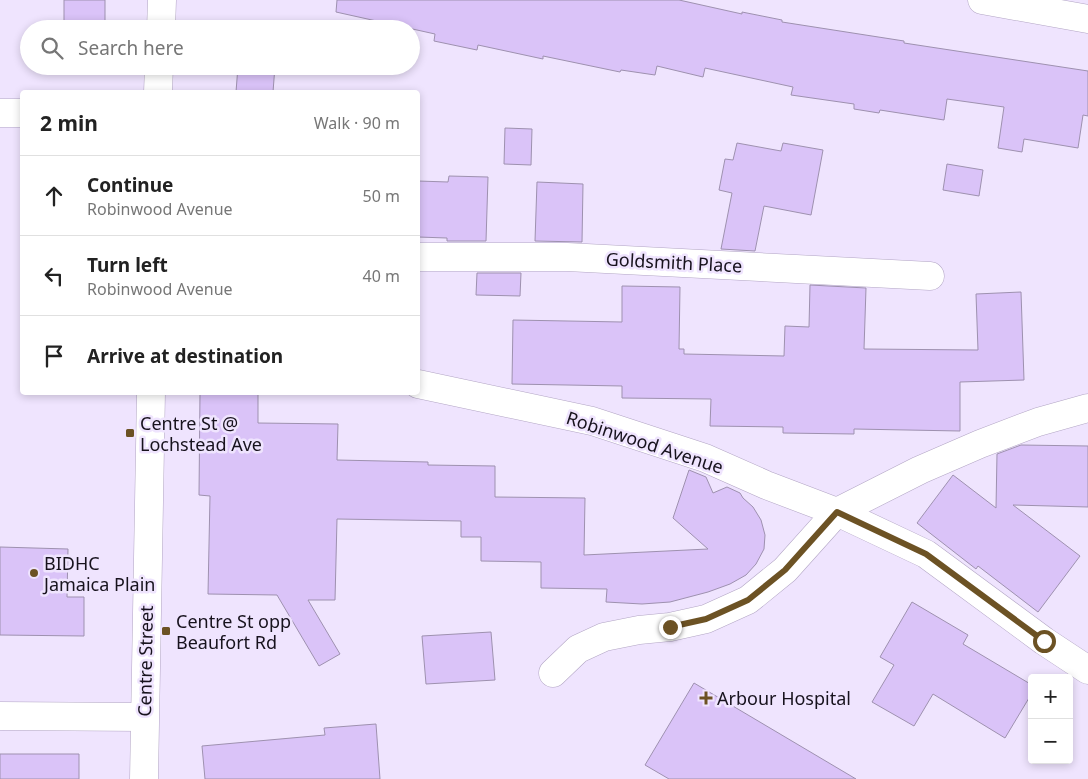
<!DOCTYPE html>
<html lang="en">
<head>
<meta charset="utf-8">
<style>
  body { margin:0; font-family:"Noto Sans",sans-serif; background:#f2f2f2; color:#222 }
  .controls { position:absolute; right:15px; bottom:15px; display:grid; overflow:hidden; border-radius:5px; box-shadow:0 2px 8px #0003 }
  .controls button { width:45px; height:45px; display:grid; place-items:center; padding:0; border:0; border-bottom:1px solid #e0e0e0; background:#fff; color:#222; font:25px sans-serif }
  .stop { position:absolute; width:15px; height:15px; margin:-11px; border:4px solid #6c5224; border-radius:50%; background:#fff }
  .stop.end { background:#6c5224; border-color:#fff; box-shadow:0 1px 5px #0008 }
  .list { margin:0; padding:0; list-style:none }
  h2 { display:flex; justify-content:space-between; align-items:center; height:65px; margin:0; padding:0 20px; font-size:21px }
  h2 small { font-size:16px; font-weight:400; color:#767676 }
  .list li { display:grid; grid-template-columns:32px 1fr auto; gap:15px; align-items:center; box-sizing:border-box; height:80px; padding:0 20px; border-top:1px solid #e0e0e0 }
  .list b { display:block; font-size:19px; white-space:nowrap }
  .list p { margin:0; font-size:16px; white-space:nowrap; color:#767676 }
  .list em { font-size:16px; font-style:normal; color:#767676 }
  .icon { flex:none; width:28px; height:28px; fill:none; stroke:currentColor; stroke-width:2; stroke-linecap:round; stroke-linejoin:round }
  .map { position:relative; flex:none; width:1088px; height:779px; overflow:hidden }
  .search { position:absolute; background:#fff; box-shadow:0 2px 8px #0003; left:20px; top:20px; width:400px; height:55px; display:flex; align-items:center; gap:12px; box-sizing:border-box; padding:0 18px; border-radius:28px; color:#767676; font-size:19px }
  .panel { position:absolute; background:#fff; box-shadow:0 2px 8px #0003; left:20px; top:90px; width:400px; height:305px; border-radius:5px }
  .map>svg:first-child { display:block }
  .building { fill:#dac3f8; stroke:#9e91af }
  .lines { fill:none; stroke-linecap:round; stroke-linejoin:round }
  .minor-casing { stroke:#b2a5c4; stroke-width:29 }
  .secondary-casing { stroke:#b2a5c4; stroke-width:29 }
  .minor { stroke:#fff; stroke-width:28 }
  .secondary { stroke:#fff; stroke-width:28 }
  .route { stroke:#6c5224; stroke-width:6 }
  .poi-dot { fill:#6c5224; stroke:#efe4fe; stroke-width:2 }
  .labels { text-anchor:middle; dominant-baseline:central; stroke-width:5; stroke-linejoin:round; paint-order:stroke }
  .street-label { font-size:18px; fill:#17121d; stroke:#efe4fe }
  .poi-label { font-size:18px; fill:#17121d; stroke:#efe4fe; text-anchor:start }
</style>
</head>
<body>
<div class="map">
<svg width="1088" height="779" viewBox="0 0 1088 779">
  <rect width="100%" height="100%" fill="#efe4fe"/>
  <!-- building -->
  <path class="building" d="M 64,0 L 105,0 L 105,29 L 64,29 Z
    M 337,0 L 679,0 L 742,14 L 742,12 L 782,20 L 782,22 L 904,41 L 904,43 L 1088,71 L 1088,116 L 1083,115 L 1078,148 L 1024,139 L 1022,152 L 998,148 L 1004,107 L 947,99 L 944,120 L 880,110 L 879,113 L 854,109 L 854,104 L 791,95 L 793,87 L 705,68 L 703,77 L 657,66 L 655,75 L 621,70 L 620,72 L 543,56 L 543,59 L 478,45 L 477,50 L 434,41 L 435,34 L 336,12 Z
    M 241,25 L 278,28 L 278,29 L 241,29 Z
    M 238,66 L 275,66 L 273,92 L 236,92 Z
    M 505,128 L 532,129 L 531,165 L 504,164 Z
    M 737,143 L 781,151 L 783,143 L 823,150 L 811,215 L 764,206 L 755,251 L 721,249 L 732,193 L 719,190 L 725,159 L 733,160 Z
    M 947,164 L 983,170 L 979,196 L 943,190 Z
    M 449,176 L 488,177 L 486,241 L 447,241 L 447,238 L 418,237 L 418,181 L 448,182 Z
    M 537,182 L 583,184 L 582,242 L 535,241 Z
    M 477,273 L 521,273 L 520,296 L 476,295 Z
    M 810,285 L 866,288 L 864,349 L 978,350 L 976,294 L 1021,292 L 1024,380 L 960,382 L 960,431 L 854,429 L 854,434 L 783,433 L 783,427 L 710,426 L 711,399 L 622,398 L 622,386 L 512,384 L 513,320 L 622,322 L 622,286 L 680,287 L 679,349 L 684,349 L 684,354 L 784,356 L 785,326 L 809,327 Z
    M 200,392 L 258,392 L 258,423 L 338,424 L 337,460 L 428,462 L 428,465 L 495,466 L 495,497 L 585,498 L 584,555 L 708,549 L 673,518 L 689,470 L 706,477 L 713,493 L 727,487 L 740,493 L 743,498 L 753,507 L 761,520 L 765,535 L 764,549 L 756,564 L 746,575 L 730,584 L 708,592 L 670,602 L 642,604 L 606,602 L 607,589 L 541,588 L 541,562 L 481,561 L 481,537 L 461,537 L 461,521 L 337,519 L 335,600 L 308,600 L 340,654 L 319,666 L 277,595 L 208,594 L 210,496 L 199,495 Z
    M 1021,445 L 1088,446 L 1088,507 L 1013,505 L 1080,556 L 1038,612 L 978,566 L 976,569 L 917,523 L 953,475 L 996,508 L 997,454 Z
    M 0,547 L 68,549 L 67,597 L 84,597 L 84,636 L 0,635 Z
    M 912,602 L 968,635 L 963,644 L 1032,685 L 1032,693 L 1005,738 L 933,694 L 914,726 L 872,702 L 894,665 L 880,657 Z
    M 491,632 L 495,680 L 426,684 L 422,636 Z
    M 694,683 L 856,779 L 669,779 L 645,765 Z
    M 376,724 L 380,779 L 205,779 L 202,746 L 325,735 L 324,728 Z
    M 0,754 L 79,754 L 79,779 L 0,779 Z"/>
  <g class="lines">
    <defs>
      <path id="minor" d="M 982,0 L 1088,19
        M 0,113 L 22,113
        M 418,257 L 567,257 L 930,276
        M 418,384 L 592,421 L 705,458 L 766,485 L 837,512 L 926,554 L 1044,641 L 1088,670
        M 553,673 L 578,649 L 604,637 L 639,630 L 670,627 L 706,619 L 748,600 L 785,570 L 837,512 L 920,470 L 980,444 L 1038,422 L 1088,408
        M 0,716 L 144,717"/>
      <path id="secondary" d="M 161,29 L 162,0
        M 158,92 L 159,66
        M 144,779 L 151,392"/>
    </defs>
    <!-- minor casing -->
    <use href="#minor" class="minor-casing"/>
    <!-- secondary casing -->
    <use href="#secondary" class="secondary-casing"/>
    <!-- minor -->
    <use href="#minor" class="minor"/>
    <!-- secondary -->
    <use href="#secondary" class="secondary"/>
  </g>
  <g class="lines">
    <!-- route -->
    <path class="route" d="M 670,627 L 706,619 L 748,600 L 785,570 L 837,512 L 926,554 L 1044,641"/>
  </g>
  <!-- markers -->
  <g class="poi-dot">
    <rect x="125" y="428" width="10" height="10" rx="2.5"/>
    <circle cx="34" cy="573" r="5"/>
    <rect x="161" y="626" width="10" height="10" rx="2.5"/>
    <path d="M703.5 690.5h5v5h5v5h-5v5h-5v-5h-5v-5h5z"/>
  </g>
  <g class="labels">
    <!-- street labels -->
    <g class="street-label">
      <text transform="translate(674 262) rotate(3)">Goldsmith Place</text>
      <text transform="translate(645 442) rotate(18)">Robinwood Avenue</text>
      <text transform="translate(145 661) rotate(-89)">Centre Street</text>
    </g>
    <!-- poi labels -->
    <g class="poi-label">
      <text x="140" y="423">Centre St @<tspan x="140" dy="21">Lochstead Ave</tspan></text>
      <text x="44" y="563">BIDHC<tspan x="44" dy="21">Jamaica Plain</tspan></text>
      <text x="176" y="621">Centre St opp<tspan x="176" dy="21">Beaufort Rd</tspan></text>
      <text x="717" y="698">Arbour Hospital</text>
    </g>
  </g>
</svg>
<div class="controls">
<button>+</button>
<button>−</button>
</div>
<div class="stop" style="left:1044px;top:641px"></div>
<div class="stop end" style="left:670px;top:627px"></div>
<div class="search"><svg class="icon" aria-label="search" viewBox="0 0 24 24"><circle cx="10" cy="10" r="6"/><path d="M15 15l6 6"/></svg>Search here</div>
<section class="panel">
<h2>2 min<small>Walk · 90 m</small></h2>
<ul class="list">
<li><svg class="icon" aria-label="ahead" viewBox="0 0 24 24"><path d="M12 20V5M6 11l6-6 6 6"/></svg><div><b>Continue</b><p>Robinwood Avenue</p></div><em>50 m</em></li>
<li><svg class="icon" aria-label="left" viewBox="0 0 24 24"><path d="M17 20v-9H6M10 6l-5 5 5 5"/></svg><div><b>Turn left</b><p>Robinwood Avenue</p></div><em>40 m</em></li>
<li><svg class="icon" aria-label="arrive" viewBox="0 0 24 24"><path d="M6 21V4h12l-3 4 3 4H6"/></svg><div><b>Arrive at destination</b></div></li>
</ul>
</section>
</div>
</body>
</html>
